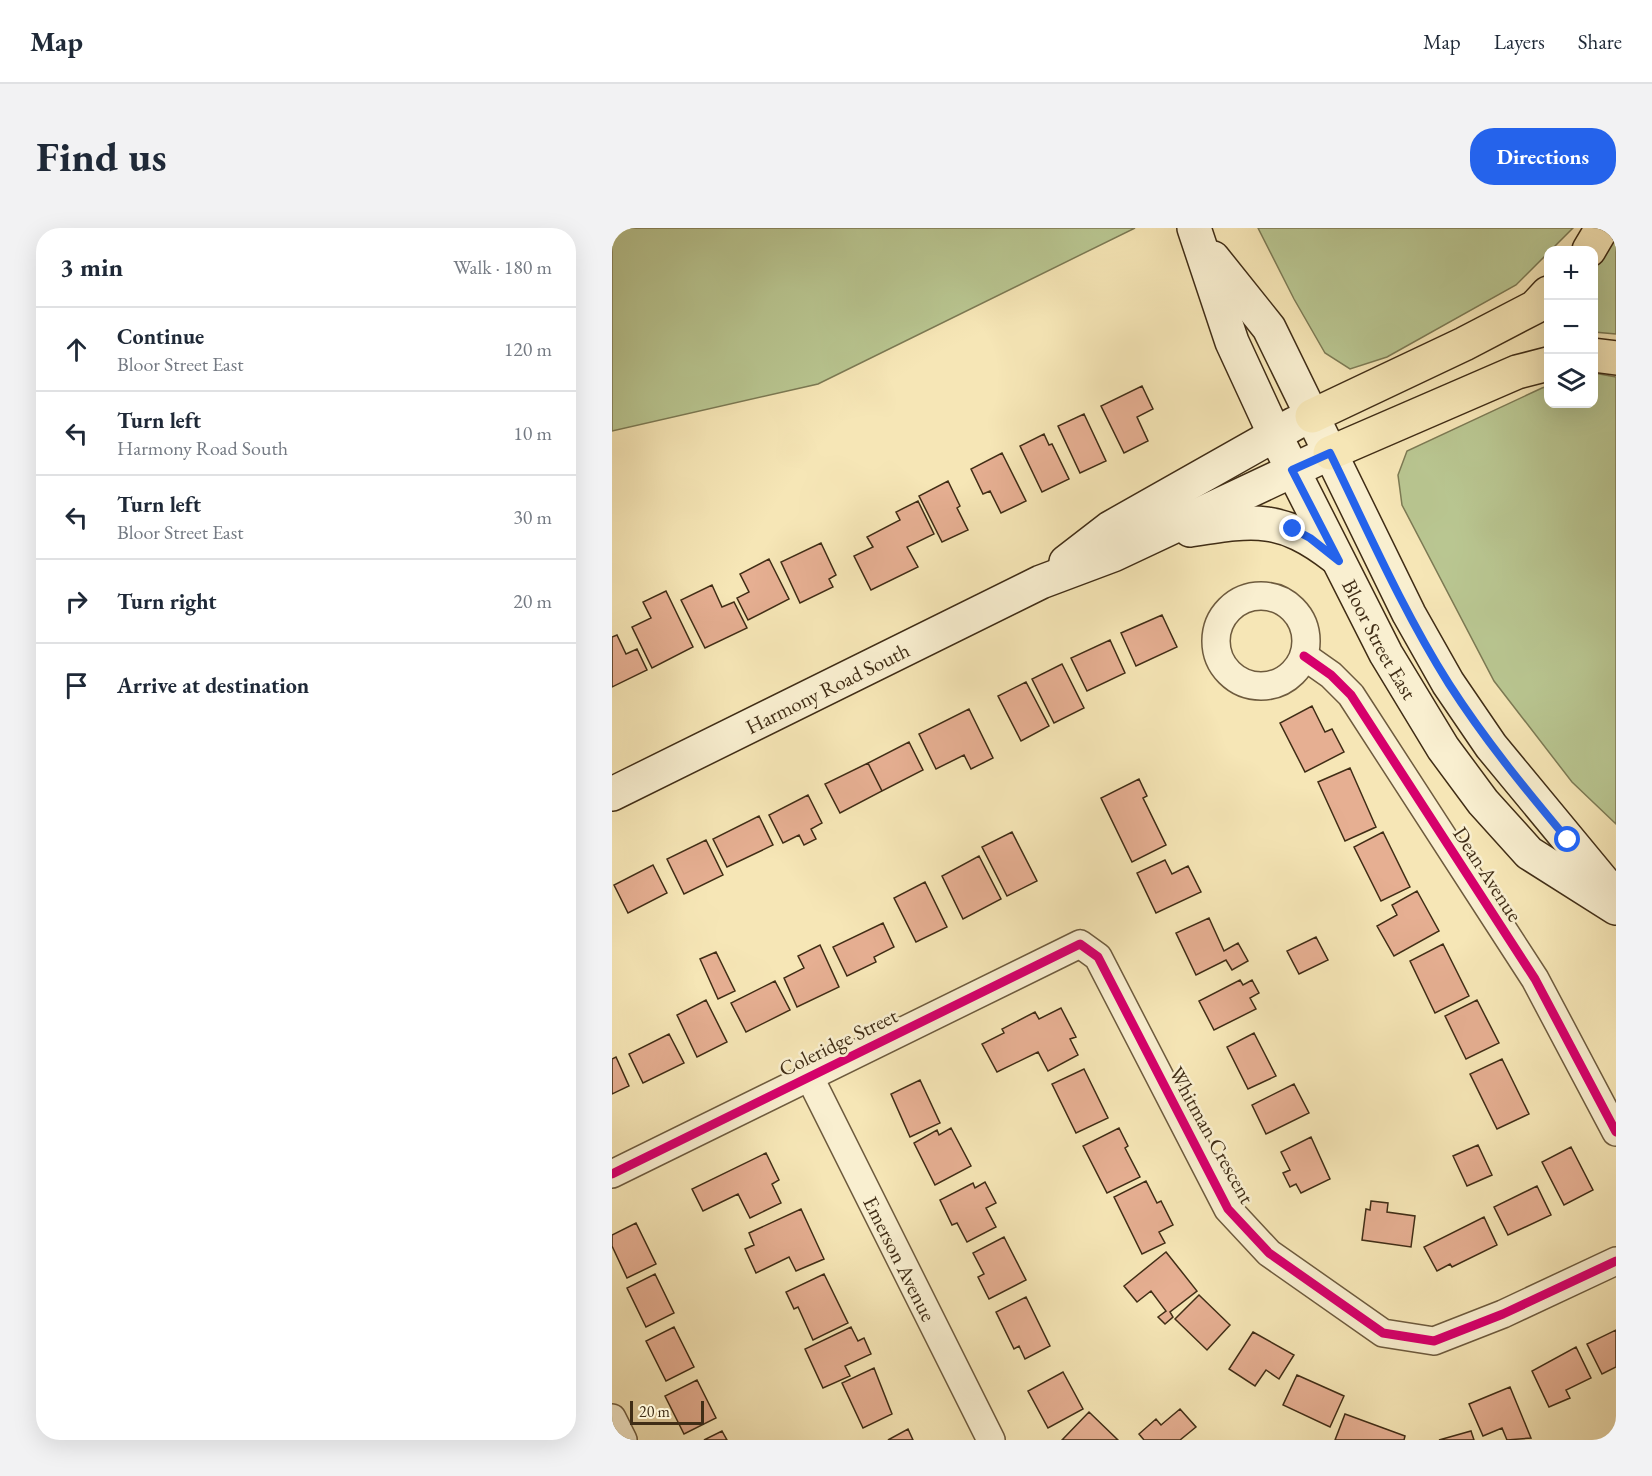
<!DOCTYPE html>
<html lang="en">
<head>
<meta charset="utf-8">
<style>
  body { margin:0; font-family:"EB Garamond",serif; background:#f2f2f3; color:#1f2937 }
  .controls { position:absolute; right:18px; top:18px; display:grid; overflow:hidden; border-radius:12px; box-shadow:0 6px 24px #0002 }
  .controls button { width:54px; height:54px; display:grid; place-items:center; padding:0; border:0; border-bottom:2px solid #e0e1e3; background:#fff; color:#1f2937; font:30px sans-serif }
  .scale { position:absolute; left:18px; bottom:15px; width:74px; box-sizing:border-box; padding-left:6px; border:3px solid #402d16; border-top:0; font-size:16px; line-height:21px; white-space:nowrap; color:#402d16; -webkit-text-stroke:4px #f9efd0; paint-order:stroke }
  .stop { position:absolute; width:18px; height:18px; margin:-14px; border:4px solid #2563eb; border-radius:50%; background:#fff }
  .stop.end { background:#2563eb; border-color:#fff; box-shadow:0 2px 6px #0008 }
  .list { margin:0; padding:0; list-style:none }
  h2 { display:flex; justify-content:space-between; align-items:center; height:78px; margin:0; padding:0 24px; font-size:26px }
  h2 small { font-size:20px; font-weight:400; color:#747a83 }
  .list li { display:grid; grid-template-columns:39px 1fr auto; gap:18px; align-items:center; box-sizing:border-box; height:84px; padding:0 24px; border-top:2px solid #e0e1e3 }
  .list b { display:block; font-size:22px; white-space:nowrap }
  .list p { margin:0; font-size:20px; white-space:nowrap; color:#747a83 }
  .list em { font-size:20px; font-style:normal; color:#747a83 }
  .icon { flex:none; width:33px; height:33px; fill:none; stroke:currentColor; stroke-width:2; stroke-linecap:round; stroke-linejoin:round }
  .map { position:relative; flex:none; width:1004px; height:1212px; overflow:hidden; border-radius:24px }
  header { display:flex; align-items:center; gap:36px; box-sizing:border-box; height:84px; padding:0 30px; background:#fff; border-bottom:2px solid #e0e1e3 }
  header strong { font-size:28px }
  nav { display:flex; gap:33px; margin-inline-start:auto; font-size:21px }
  .intro { display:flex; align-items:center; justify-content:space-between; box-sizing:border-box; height:144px; padding:0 36px }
  h1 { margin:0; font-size:42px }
  .button { padding:15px 27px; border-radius:24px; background:#2563eb; color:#fff; font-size:21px; font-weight:700 }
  main { display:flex; gap:36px; padding:0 36px }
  aside { flex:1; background:#fff; border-radius:24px; box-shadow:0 6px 24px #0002 }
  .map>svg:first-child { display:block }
  .green { fill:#b9c691; stroke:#7c7a54; stroke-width:1.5 }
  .building { fill:#e6af92; stroke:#402d16; stroke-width:1.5 }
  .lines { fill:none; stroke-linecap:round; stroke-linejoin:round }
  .street-casing { stroke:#6e5b3e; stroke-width:30 }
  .secondary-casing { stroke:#402d16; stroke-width:36 }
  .highway-casing { stroke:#402d16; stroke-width:36 }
  .street { stroke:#f9efd0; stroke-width:27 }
  .secondary { stroke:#f9efd0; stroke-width:33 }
  .highway { stroke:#f6e6b6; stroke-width:33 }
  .cycleway-casing { stroke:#f9efd0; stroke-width:13 }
  .cycleway { stroke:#d6006c; stroke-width:9 }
  .route { stroke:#2563eb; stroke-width:8 }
  .labels { text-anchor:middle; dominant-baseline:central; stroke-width:5; stroke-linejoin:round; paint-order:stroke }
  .street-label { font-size:21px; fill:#402d16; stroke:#f9efd0 }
</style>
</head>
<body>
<header>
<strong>Map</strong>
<nav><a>Map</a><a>Layers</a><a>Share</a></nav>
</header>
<div class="intro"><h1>Find us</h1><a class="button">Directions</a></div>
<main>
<aside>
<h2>3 min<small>Walk · 180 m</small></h2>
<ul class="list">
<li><svg class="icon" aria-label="ahead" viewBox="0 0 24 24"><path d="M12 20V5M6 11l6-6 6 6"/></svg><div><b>Continue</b><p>Bloor Street East</p></div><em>120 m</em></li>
<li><svg class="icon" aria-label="left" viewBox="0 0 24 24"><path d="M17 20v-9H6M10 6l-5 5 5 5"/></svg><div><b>Turn left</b><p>Harmony Road South</p></div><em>10 m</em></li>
<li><svg class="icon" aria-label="left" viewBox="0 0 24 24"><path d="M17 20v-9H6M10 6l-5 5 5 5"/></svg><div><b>Turn left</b><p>Bloor Street East</p></div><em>30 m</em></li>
<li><svg class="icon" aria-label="right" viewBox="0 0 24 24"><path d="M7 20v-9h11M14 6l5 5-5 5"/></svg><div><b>Turn right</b></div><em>20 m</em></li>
<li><svg class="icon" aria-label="arrive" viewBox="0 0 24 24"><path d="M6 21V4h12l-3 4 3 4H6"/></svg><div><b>Arrive at destination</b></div></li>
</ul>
</aside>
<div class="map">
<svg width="1004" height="1212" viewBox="0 0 1004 1212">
  <rect width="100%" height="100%" fill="#f6e6b6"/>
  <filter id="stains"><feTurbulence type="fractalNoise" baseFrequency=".00333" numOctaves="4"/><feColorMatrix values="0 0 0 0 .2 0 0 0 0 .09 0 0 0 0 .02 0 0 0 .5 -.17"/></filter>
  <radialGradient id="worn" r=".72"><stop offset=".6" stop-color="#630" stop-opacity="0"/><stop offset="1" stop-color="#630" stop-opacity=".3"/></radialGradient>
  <!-- green -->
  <path class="green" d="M 0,0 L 523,0 L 206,156 L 0,203 Z
    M 646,0 L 961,0 L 904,57 L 775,129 L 738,141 L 713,125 L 682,71 Z
    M 1004,7 L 1004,106 L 982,104 L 982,35 Z
    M 982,145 L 1004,149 L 1004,596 L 960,554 L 882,453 L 790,277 L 786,247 L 795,223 L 930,160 L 936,158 L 936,176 L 981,176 Z"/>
  <!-- building -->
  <path class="building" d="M 530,158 L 541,181 L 525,189 L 536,213 L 512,225 L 489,178 Z
    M 472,186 L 494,233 L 468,245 L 446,198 Z
    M 432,206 L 437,217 L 440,216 L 457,251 L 430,264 L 408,218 Z
    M 390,225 L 414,273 L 389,285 L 378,263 L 371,266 L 359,241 Z
    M 336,253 L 348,278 L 345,280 L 356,302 L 330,314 L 307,268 Z
    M 306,273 L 322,306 L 295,319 L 306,339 L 259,362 L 242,328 L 261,319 L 255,309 L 288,292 L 284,284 Z
    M 209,315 L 224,347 L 217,351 L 221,359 L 188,375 L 169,334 Z
    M 157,331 L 177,371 L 136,392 L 125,370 L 137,364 L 128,346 Z
    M 100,357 L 110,379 L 122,374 L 135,400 L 93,420 L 69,372 Z
    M 54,363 L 81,419 L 40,440 L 20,399 L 39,390 L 31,374 Z
    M 550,387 L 565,419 L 524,438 L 509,405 Z
    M 5,407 L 14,426 L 25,421 L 35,442 L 0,459 L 0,409 Z
    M 498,412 L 513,445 L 475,463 L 459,430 Z
    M 450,436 L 472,480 L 442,495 L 420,451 Z
    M 414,454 L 437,498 L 409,513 L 386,468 Z
    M 700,478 L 713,504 L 720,501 L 732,524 L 693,544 L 668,495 Z
    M 357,481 L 381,530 L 359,541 L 352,527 L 324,541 L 307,506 Z
    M 297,514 L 311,542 L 270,563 L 256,535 Z
    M 256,535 L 270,563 L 228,585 L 213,556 Z
    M 738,540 L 764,599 L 733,613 L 706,554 Z
    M 527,551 L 535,568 L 531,570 L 554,617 L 520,634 L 489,570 Z
    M 196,567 L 210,595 L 199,601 L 204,611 L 192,617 L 187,607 L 171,615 L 157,587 Z
    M 147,588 L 161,617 L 115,639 L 101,611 Z
    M 400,604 L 425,653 L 395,668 L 370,619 Z
    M 771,604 L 798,659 L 769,673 L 742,619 Z
    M 94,612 L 111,647 L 72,666 L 55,631 Z
    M 367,628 L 389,671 L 351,691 L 330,648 Z
    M 553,632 L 560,646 L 576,638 L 589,664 L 544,685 L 525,645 Z
    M 41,637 L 55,665 L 16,685 L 2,657 Z
    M 313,654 L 335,699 L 304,714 L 282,670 Z
    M 805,663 L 827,703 L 782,728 L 765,698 L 785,687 L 780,677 Z
    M 597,690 L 612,723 L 626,715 L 636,733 L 620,742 L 614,732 L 584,747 L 564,705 Z
    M 271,695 L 282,719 L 262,729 L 264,734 L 235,748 L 221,719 Z
    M 704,709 L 716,732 L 687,746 L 675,723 Z
    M 831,716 L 857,768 L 823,785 L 798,733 Z
    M 208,717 L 227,759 L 185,779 L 172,750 L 192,740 L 186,728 Z
    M 104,724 L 123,763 L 106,771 L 88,731 Z
    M 628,752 L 631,757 L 640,752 L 647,765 L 638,770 L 644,781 L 602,802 L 587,773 Z
    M 163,753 L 178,782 L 134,804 L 119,775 Z
    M 94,772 L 115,814 L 85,829 L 65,787 Z
    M 865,772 L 887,815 L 854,831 L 833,788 Z
    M 449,780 L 464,809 L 458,811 L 466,827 L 436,843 L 426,824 L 385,844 L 370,816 L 392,805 L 390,801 L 423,784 L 427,791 Z
    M 642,805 L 664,848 L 636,861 L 615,819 Z
    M 57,806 L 72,835 L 31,855 L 17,826 Z
    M 4,829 L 17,858 L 0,866 L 0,831 Z
    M 890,831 L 917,886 L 885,901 L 858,846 Z
    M 472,841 L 496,890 L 464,905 L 440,856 Z
    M 308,852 L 328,895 L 298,909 L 279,866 Z
    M 682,856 L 697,885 L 654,906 L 640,877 Z
    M 339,900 L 359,938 L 323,957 L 302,915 L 325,902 L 327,907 Z
    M 507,900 L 516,918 L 513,920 L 528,949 L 495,965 L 471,918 Z
    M 699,909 L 718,951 L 689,965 L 684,956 L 678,959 L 671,945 L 678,942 L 669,924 Z
    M 866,917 L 880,947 L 855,958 L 841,928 Z
    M 959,919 L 981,962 L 952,977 L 930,934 Z
    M 154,925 L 167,952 L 160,956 L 169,975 L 138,990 L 126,966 L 91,983 L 80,961 Z
    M 534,953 L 545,975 L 549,973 L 561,997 L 547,1004 L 553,1015 L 530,1026 L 502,969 Z
    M 373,954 L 384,975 L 374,980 L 384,999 L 355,1014 L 345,995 L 340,997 L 328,972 L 361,955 L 363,960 Z
    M 925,958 L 939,987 L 896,1007 L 882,979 Z
    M 759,973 L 776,975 L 775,984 L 803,988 L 799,1019 L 750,1012 L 754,981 L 758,982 Z
    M 189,981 L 212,1031 L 184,1043 L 177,1029 L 144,1045 L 133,1021 L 142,1017 L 137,1005 Z
    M 872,989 L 885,1017 L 840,1039 L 838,1036 L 825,1043 L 812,1019 Z
    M 24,995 L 44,1036 L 15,1050 L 0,1018 L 0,1007 Z
    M 392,1009 L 414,1052 L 377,1071 L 366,1049 L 372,1046 L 361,1025 Z
    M 554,1024 L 585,1063 L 558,1084 L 561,1089 L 553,1096 L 546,1089 L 554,1083 L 539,1063 L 525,1074 L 512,1058 Z
    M 43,1046 L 62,1085 L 34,1099 L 15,1060 Z
    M 212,1046 L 236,1095 L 201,1112 L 186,1079 L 182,1081 L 174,1064 Z
    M 587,1067 L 618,1097 L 595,1122 L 563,1091 Z
    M 414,1069 L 438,1118 L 413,1131 L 407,1118 L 402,1121 L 384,1084 Z
    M 62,1099 L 82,1139 L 54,1153 L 34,1113 Z
    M 239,1099 L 246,1113 L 252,1110 L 259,1126 L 233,1138 L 238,1148 L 211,1160 L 193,1121 Z
    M 1004,1102 L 1004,1139 L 990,1146 L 975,1116 Z
    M 641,1104 L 682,1127 L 667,1151 L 654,1142 L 643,1158 L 617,1141 Z
    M 964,1119 L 979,1150 L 954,1162 L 958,1170 L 937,1179 L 920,1143 Z
    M 262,1140 L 280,1186 L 251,1200 L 230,1155 Z
    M 451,1144 L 471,1181 L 436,1200 L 416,1163 Z
    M 685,1147 L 732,1168 L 718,1199 L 671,1177 Z
    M 85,1152 L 104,1190 L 72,1206 L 53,1168 Z
    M 898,1159 L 919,1210 L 895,1212 L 890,1200 L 871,1208 L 857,1176 Z
    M 568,1181 L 584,1199 L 568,1212 L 532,1212 L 527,1206 L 544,1191 L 549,1197 Z
    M 477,1184 L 506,1212 L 450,1212 Z
    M 733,1186 L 793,1208 L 792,1212 L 723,1212 Z
    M 296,1201 L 301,1212 L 276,1212 Z
    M 110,1203 L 115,1212 L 92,1212 Z
    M 859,1203 L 862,1212 L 827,1212 Z"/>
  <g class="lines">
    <defs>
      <g id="street">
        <circle cx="649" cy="413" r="45"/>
        <path d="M 692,428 L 719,447 L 739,467 L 923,751 L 1004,904"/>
        <path id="s1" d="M 197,848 L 379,1212"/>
        <path d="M 0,946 L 468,716 L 486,729 L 616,981 L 657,1025 L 771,1105 L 822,1113 L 891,1086 L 1004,1033"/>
        <path d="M 0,1190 L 11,1212"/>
      </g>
      <g id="secondary">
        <path id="s2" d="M 582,0 L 620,114 L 662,205 L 774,426 L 831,520 L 871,574 L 917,625 L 1004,680"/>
        <path d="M 601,30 L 657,100 L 797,386 L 836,455 L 879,518 L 1003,668"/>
        <path d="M 578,302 C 642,292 669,287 723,329"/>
        <path d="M 454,334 L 498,300 L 682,196"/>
        <path id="s3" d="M 0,566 L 429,354 L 501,327 L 718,225"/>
      </g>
      <path id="highway" d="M 977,22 L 990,0
        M 981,127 L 1004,130
        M 700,188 L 852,116 L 923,79 L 936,65
        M 718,225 L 905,144 L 936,136"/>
    </defs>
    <!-- street casing -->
    <use href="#street" class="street-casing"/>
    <!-- secondary casing -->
    <use href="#secondary" class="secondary-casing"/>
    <!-- highway casing -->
    <use href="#highway" class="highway-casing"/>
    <!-- street -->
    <use href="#street" class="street"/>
    <!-- secondary -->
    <use href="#secondary" class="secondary"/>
    <!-- highway -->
    <use href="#highway" class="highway"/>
    <defs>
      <path id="cycleway" d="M 692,428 L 719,447 L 739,467 L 923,751 L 1004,904
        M 0,946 L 468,716 L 486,729 L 616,981 L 657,1025 L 771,1105 L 822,1113 L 891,1086 L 1004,1033"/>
    </defs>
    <!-- cycleway casing -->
    <use href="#cycleway" class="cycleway-casing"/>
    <!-- cycleway -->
    <use href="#cycleway" class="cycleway"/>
  </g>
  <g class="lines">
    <!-- route -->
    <path class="route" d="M 681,301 L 698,310 L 727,333 L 680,242 L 718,225 C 756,303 791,383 837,456 C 873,512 914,562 956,612"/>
  </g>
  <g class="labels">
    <!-- street labels -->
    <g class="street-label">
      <text stroke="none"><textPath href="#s2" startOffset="452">Bloor Street East</textPath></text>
      <text stroke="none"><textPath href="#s3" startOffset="240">Harmony Road South</textPath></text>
      <text transform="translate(876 646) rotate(57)">Dean Avenue</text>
      <text transform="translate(226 814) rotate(-26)">Coleridge Street</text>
      <text transform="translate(600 907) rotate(61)">Whitman Crescent</text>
      <text stroke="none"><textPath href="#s1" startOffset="204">Emerson Avenue</textPath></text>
    </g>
  </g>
  <rect width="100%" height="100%" filter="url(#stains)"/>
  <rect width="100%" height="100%" fill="url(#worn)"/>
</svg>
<div class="controls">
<button>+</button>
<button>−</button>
<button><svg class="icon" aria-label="layers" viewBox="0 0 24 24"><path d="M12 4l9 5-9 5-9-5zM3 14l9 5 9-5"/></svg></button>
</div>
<div class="scale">20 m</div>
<div class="stop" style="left:956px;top:612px"></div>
<div class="stop end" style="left:681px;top:301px"></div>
</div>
</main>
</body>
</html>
